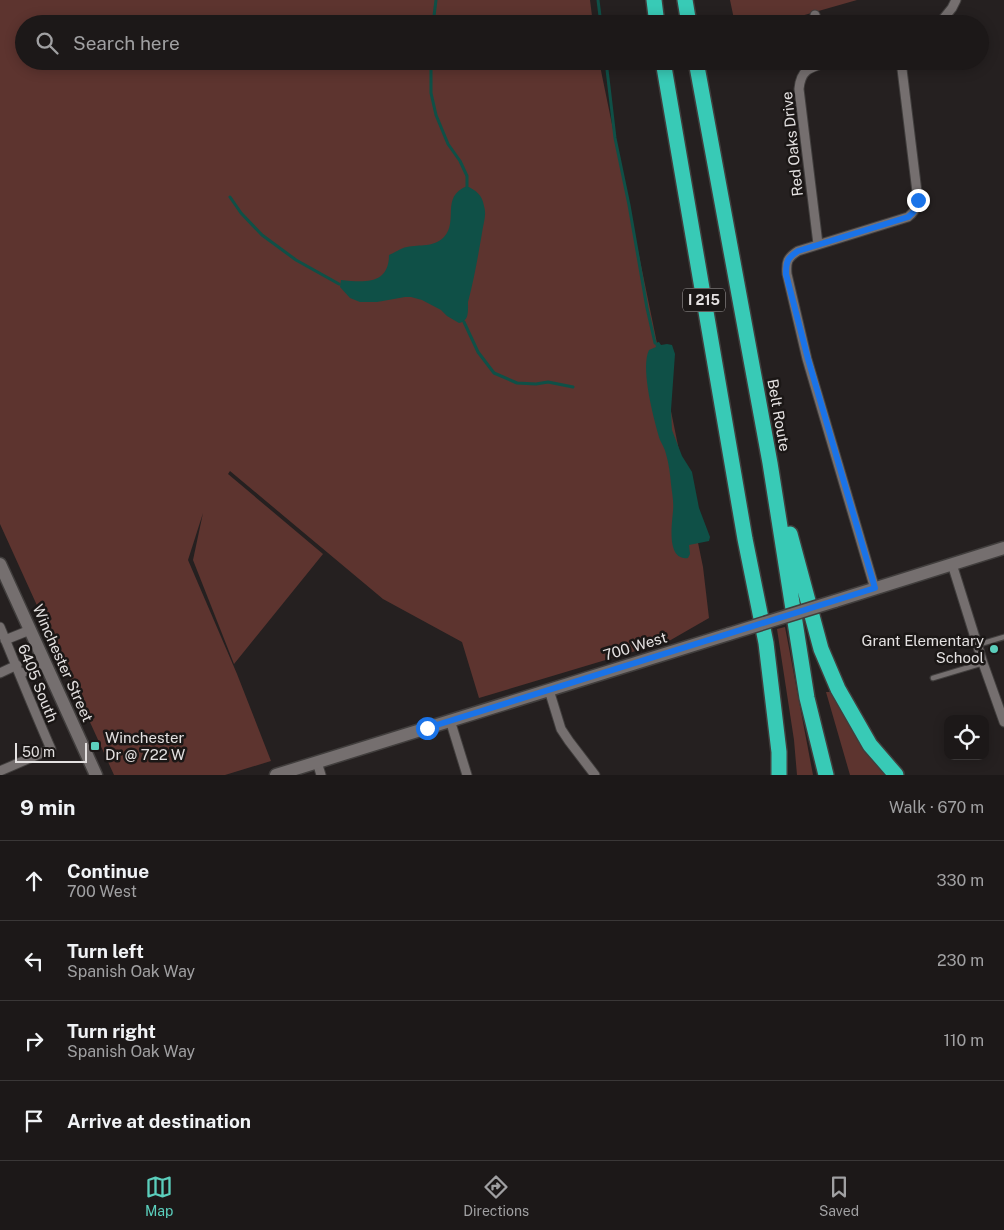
<!DOCTYPE html>
<html lang="en">
<head>
<meta charset="utf-8">
<style>
  body { margin:0; font-family:"Public Sans",sans-serif; background:#292525; color:#f1f3f6 }
  .controls { position:absolute; right:15px; bottom:15px; display:grid; overflow:hidden; border-radius:10px; box-shadow:0 2px 12px #0003 }
  .controls button { width:45px; height:45px; display:grid; place-items:center; padding:0; border:0; border-bottom:1px solid #3a3737; background:#1c1818; color:#f1f3f6; font:25px sans-serif }
  .scale { position:absolute; left:15px; bottom:12px; width:72px; box-sizing:border-box; padding-left:5px; border:2px solid #e4e1e1; border-top:0; font-size:14px; line-height:18px; white-space:nowrap; color:#e4e1e1; -webkit-text-stroke:4px #1b1716; paint-order:stroke }
  .stop { position:absolute; width:15px; height:15px; margin:-11px; border:4px solid #1a73e8; border-radius:50%; background:#fff }
  .stop.end { background:#1a73e8; border-color:#fff; box-shadow:0 1px 5px #0008 }
  .list { margin:0; padding:0; list-style:none }
  h2 { display:flex; justify-content:space-between; align-items:center; height:65px; margin:0; padding:0 20px; font-size:21px }
  h2 small { font-size:16px; font-weight:400; color:#a0a0a2 }
  .list li { display:grid; grid-template-columns:32px 1fr auto; gap:15px; align-items:center; box-sizing:border-box; height:80px; padding:0 20px; border-top:1px solid #3a3737 }
  .list b { display:block; font-size:19px; white-space:nowrap }
  .list p { margin:0; font-size:16px; white-space:nowrap; color:#a0a0a2 }
  .list em { font-size:16px; font-style:normal; color:#a0a0a2 }
  .icon { flex:none; width:28px; height:28px; fill:none; stroke:currentColor; stroke-width:2; stroke-linecap:round; stroke-linejoin:round }
  .map { position:relative; flex:none; width:1004px; height:775px; overflow:hidden }
  .search { position:absolute; background:#1c1818; box-shadow:0 2px 12px #0003; left:15px; right:15px; top:15px; height:55px; display:flex; align-items:center; gap:12px; box-sizing:border-box; padding:0 18px; border-radius:28px; color:#a0a0a2; font-size:19px }
  .sheet { height:385px; background:#1c1818 }
  nav { display:flex; justify-content:space-around; align-items:center; box-sizing:border-box; height:70px; border-top:1px solid #3a3737; background:#1c1818; font-size:14px; color:#a0a0a2 }
  nav a { display:grid; justify-items:center; gap:2px }
  nav .on { color:#5bcebc }
  .map>svg:first-child { display:block }
  .green { fill:#5d342f }
  .water { fill:#0f5047 }
  .lines { fill:none; stroke-linecap:round; stroke-linejoin:round }
  .stream { stroke:#0f5047; stroke-width:3 }
  .service-casing { stroke:#413e3d; stroke-width:7 }
  .minor-casing { stroke:#413e3d; stroke-width:11 }
  .secondary-casing { stroke:#413e3d; stroke-width:15 }
  .motorway-casing { stroke:#413e3d; stroke-width:18 }
  .service { stroke:#756f6f; stroke-width:4.5 }
  .minor { stroke:#756f6f; stroke-width:9 }
  .secondary { stroke:#756f6f; stroke-width:12 }
  .motorway { stroke:#38cab6; stroke-width:15 }
  .secondary-bridge-casing { stroke:#413e3d; stroke-width:15; stroke-linecap:butt }
  .secondary-bridge { stroke:#756f6f; stroke-width:12 }
  .route { stroke:#1a73e8; stroke-width:6 }
  .poi-dot { fill:#5bcebc; stroke:#1b1716; stroke-width:2 }
  .labels { text-anchor:middle; dominant-baseline:central; stroke-width:5; stroke-linejoin:round; paint-order:stroke }
  .shield { fill:#1b1716; stroke:#a8a4a4; stroke-width:1 }
  .shield-label { font-size:14px; font-weight:bold; fill:#e4e1e1 }
  .street-label { font-size:15px; fill:#e4e1e1; stroke:#1b1716 }
  .poi-label { font-size:15px; fill:#e4e1e1; stroke:#1b1716; text-anchor:end }
</style>
</head>
<body>
<div class="map">
<svg width="1004" height="775" viewBox="0 0 1004 775">
  <rect width="100%" height="100%" fill="#252020"/>
  <!-- green -->
  <path class="green" d="M 0,0 L 590,0 L 593,24 L 24,24 L 24,61 L 599,61 L 703,567 L 709,618 L 669,641 L 479,698 L 462,642 L 383,599 L 230,471 L 228,474 L 323,554 L 234,664 L 193,560 L 203,513 L 188,560 L 237,674 L 271,761 L 225,775 L 114,775 L 0,524 Z
    M 730,0 L 857,0 L 773,24 L 735,24 Z
    M 785,627 L 813,775 L 797,775 L 794,740 L 777,629 Z
    M 826,692 L 832,692 L 887,775 L 850,775 Z"/>
  <!-- water -->
  <path class="water" d="M 467,186 C 476,191 482,194 484,206 C 487,215 483,224 482,233 C 478,256 474,280 468,302 C 468,312 469,321 459,323 L 447,316 L 441,310 L 422,300 L 411,297 L 405,297 L 377,302 L 360,302 L 350,298 L 340,287 L 341,280 C 362,282 389,286 389,255 C 395,253 400,248 407,247 C 420,244 433,248 444,237 C 459,221 440,197 467,186 Z
    M 659,342 L 661,345 L 667,344 L 672,345 L 675,354 L 671,410 L 672,430 L 682,456 L 692,472 L 699,508 L 710,537 L 709,541 L 689,545 L 690,554 L 688,558 C 666,561 672,524 673,511 C 674,502 672,493 671,484 C 670,474 669,464 666,454 C 665,449 662,444 660,440 C 654,420 640,368 649,350 L 656,347 L 655,343 Z"/>
  <g class="lines">
    <!-- stream -->
    <path class="stream" d="M 598,0 L 601,24
      M 433,24 L 436,0
      M 431,61 L 431,93 L 436,115 L 448,144 L 460,161 L 467,176 L 467,186
      M 606,61 L 615,138 L 629,205 L 647,308 L 655,343
      M 230,197 L 241,213 L 262,235 L 296,260 L 339,284
      M 464,322 L 478,352 L 494,373 L 517,383 L 536,384 L 548,382 L 573,387"/>
    <defs>
      <path id="service" d="M 977,645 L 1004,637
        M 933,678 L 983,663"/>
      <path id="minor" d="M 815,15 L 818,24
        M 939,24 L 952,8 L 956,0
        M 818,244 L 799,89 C 801,66 814,67 833,61
        M 952,564 L 983,663 L 1004,722
        M 875,589 L 807,359 L 787,274 C 786,262 787,258 798,251 L 908,217 C 917,210 918,203 917,192 L 901,61
        M 0,627 C 17,668 33,708 51,749 L 0,771
        M 5,640 L 30,630
        M 0,673 L 17,665
        M 20,674 L 45,663
        M 549,690 L 561,729 L 569,741 L 595,775
        M 450,720 L 467,775
        M 317,762 L 321,775"/>
      <path id="secondary" d="M 0,564 L 96,775
        M 835,601 L 1004,548
        M 276,775 L 729,634"/>
      <path id="motorway" d="M 654,0 L 657,24
        M 685,0 L 689,24
        M 663,61 L 745,539 L 766,643 L 779,752 L 779,775
        M 696,61 L 770,463 L 807,698 L 826,775
        M 790,534 L 821,649 L 838,689 L 870,745 L 896,775"/>
    </defs>
    <!-- service casing -->
    <use href="#service" class="service-casing"/>
    <!-- minor casing -->
    <use href="#minor" class="minor-casing"/>
    <!-- secondary casing -->
    <use href="#secondary" class="secondary-casing"/>
    <!-- motorway casing -->
    <use href="#motorway" class="motorway-casing"/>
    <!-- service -->
    <use href="#service" class="service"/>
    <!-- minor -->
    <use href="#minor" class="minor"/>
    <!-- secondary -->
    <use href="#secondary" class="secondary"/>
    <!-- motorway -->
    <use href="#motorway" class="motorway"/>
    <defs>
      <path id="secondary-bridge" d="M 729,634 L 835,601"/>
    </defs>
    <!-- secondary-bridge casing -->
    <use href="#secondary-bridge" class="secondary-bridge-casing"/>
    <!-- secondary-bridge -->
    <use href="#secondary-bridge" class="secondary-bridge"/>
  </g>
  <g class="lines">
    <!-- route -->
    <path class="route" d="M 427,728 L 875,588 L 808,359 L 786,274 C 786,262 787,258 798,251 L 908,217 C 915,212 917,208 918,200"/>
  </g>
  <!-- markers -->
  <g class="poi-dot">
    <circle cx="994" cy="649" r="5"/>
    <rect x="90" y="741" width="10" height="10" rx="2.5"/>
  </g>
  <g class="labels">
    <!-- shield labels -->
    <rect class="shield" x="683" y="288.5" width="42" height="23" rx="4"/>
    <g class="shield-label">
      <text x="704" y="300">I 215</text>
    </g>
    <!-- street labels -->
    <g class="street-label">
      <text transform="translate(792 144) rotate(-96)">Red Oaks Drive</text>
      <text transform="translate(779 415) rotate(80)">Belt Route</text>
      <text transform="translate(635 646) rotate(-17)">700 West</text>
      <text transform="translate(63 663) rotate(66)">Winchester Street</text>
      <text transform="translate(38 683) rotate(68)">6405 South</text>
    </g>
    <!-- poi labels -->
    <g class="poi-label">
      <text x="984" y="640">Grant Elementary<tspan x="984" dy="17">School</tspan></text>
      <text x="105" y="737" text-anchor="start">Winchester<tspan x="105" dy="17">Dr @ 722 W</tspan></text>
    </g>
  </g>
</svg>
<div class="controls">
<button><svg class="icon" aria-label="locate" viewBox="0 0 24 24"><circle cx="12" cy="12" r="6"/><path d="M12 2v4M12 18v4M2 12h4M18 12h4"/></svg></button>
</div>
<div class="scale">50 m</div>
<div class="stop" style="left:427px;top:728px"></div>
<div class="stop end" style="left:918px;top:200px"></div>
<div class="search"><svg class="icon" aria-label="search" viewBox="0 0 24 24"><circle cx="10" cy="10" r="6"/><path d="M15 15l6 6"/></svg>Search here</div>
</div>
<section class="sheet">
<h2>9 min<small>Walk · 670 m</small></h2>
<ul class="list">
<li><svg class="icon" aria-label="ahead" viewBox="0 0 24 24"><path d="M12 20V5M6 11l6-6 6 6"/></svg><div><b>Continue</b><p>700 West</p></div><em>330 m</em></li>
<li><svg class="icon" aria-label="left" viewBox="0 0 24 24"><path d="M17 20v-9H6M10 6l-5 5 5 5"/></svg><div><b>Turn left</b><p>Spanish Oak Way</p></div><em>230 m</em></li>
<li><svg class="icon" aria-label="right" viewBox="0 0 24 24"><path d="M7 20v-9h11M14 6l5 5-5 5"/></svg><div><b>Turn right</b><p>Spanish Oak Way</p></div><em>110 m</em></li>
<li><svg class="icon" aria-label="arrive" viewBox="0 0 24 24"><path d="M6 21V4h12l-3 4 3 4H6"/></svg><div><b>Arrive at destination</b></div></li>
</ul>
</section>
<nav>
<a class="on"><svg class="icon" aria-label="map" viewBox="0 0 24 24"><path d="M3 6l6-2 6 2 6-2v14l-6 2-6-2-6 2zM9 4v14M15 6v14"/></svg>Map</a>
<a><svg class="icon" aria-label="directions" viewBox="0 0 24 24"><path d="M12 3l9 9-9 9-9-9zM9 14v-3h6M13 9l2 2-2 2"/></svg>Directions</a>
<a><svg class="icon" aria-label="saved" viewBox="0 0 24 24"><path d="M7 4h10v16l-5-4-5 4z"/></svg>Saved</a>
</nav>
</body>
</html>
